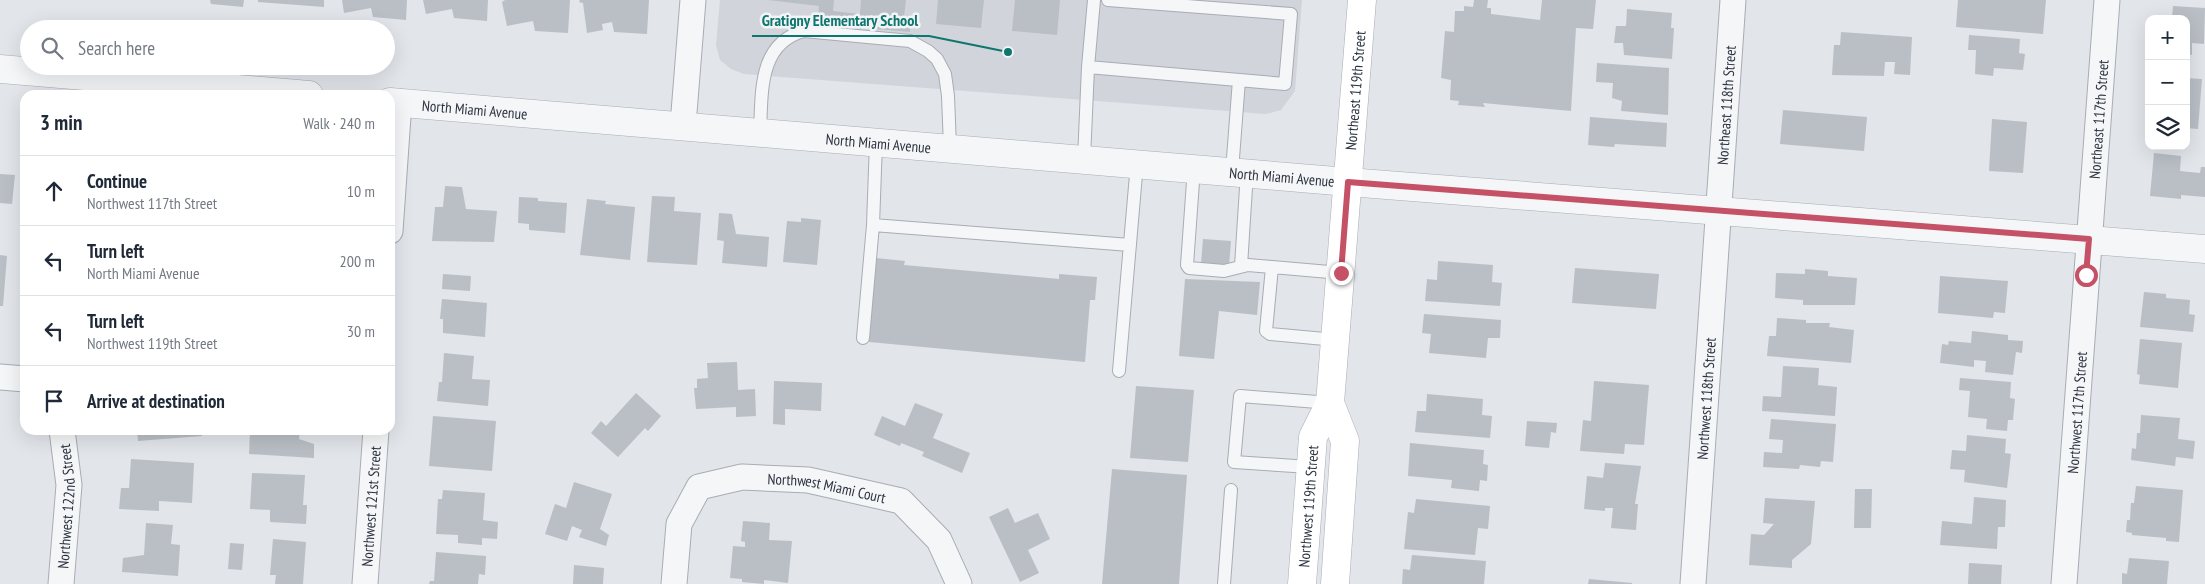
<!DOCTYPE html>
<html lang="en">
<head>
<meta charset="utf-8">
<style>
  body { margin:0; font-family:"PT Sans Narrow",sans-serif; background:#f2f2f3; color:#1f2937 }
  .controls { position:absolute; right:15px; top:15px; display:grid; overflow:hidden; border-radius:10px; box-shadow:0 5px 20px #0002 }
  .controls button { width:45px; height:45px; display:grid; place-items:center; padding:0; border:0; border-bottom:1px solid #e0e1e3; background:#fff; color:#1f2937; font:25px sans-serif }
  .stop { position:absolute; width:15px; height:15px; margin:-11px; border:4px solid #c45165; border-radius:50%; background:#fff }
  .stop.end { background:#c45165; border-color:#fff; box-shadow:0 1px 5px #0008 }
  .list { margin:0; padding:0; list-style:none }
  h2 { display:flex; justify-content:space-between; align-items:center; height:65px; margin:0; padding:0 20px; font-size:21px }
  h2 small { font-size:16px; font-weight:400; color:#747a83 }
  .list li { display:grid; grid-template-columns:32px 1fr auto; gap:15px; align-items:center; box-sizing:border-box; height:70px; padding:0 20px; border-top:1px solid #e0e1e3 }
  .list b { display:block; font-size:19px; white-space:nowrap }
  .list p { margin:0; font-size:16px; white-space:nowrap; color:#747a83 }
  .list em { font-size:16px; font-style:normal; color:#747a83 }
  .icon { flex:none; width:28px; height:28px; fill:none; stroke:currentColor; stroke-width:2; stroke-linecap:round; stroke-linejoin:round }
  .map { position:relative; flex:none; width:2205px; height:584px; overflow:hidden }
  .search { position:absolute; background:#fff; box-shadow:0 5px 20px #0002; left:20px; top:20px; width:375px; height:55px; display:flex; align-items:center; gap:12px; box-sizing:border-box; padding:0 18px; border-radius:28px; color:#747a83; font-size:19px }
  .panel { position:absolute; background:#fff; box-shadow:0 5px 20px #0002; left:20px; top:90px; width:375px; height:345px; border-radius:15px }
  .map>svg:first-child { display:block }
  .built { fill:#d1d4db }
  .building { fill:#babfc6 }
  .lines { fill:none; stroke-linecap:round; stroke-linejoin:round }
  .service-casing { stroke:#a8acb4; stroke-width:14 }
  .minor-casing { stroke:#a8acb4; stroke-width:27 }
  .tertiary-casing { stroke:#a8acb4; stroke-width:29 }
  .secondary-casing { stroke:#a8acb4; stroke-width:29 }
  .service { stroke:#f5f6f8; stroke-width:12 }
  .minor { stroke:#f5f6f8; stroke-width:25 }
  .tertiary { stroke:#f5f6f8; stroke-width:28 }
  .secondary { stroke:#fff; stroke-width:28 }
  .route { stroke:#c45165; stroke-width:6 }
  .labels { text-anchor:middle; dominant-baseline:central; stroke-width:5; stroke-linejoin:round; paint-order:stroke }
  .street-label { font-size:15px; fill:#2c3340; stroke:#f2f4f7 }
  .leader { fill:none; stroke:#0f766e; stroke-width:2 }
  .callout-dot { fill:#0f766e; stroke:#f2f4f7; stroke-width:2 }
  .callout-label { font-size:16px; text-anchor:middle; font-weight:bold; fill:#0f766e; stroke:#f2f4f7; stroke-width:5; stroke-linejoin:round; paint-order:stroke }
</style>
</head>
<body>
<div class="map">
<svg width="2205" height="584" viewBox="0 0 2205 584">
  <rect width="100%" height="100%" fill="#e2e5ea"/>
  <!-- built -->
  <path class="built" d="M 720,0 L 1302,0 L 1295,91 L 1281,110 L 1266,114 L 744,74 L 731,69 L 720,60 L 716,45 Z"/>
  <!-- building -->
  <path class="building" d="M 210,0 L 244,0 L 243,7 L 211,4 Z
    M 258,0 L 324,0 L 324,7 L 258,2 Z
    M 342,0 L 407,0 L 406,20 L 373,17 L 371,8 L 344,13 Z
    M 423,0 L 488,0 L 487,21 L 454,18 L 452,9 L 426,14 Z
    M 505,0 L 570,0 L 568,33 L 535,31 L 533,21 L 507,26 L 502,2 Z
    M 580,0 L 649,0 L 647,34 L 614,32 L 612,22 L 602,24 L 603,30 L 587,33 L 583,3 L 579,2 Z
    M 768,0 L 834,0 L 833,11 L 860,14 L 861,0 L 906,0 L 904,17 L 910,18 L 910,32 L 817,24 L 819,6 Z
    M 938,0 L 984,0 L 981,28 L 936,24 Z
    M 1015,0 L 1060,0 L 1057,35 L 1012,31 Z
    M 1474,0 L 1488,0 L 1487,8 L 1491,8 L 1491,14 L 1540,20 L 1542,0 L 1596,0 L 1593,29 L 1576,28 L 1571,111 L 1483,103 L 1485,107 L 1458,105 L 1459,101 L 1450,100 L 1451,80 L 1441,78 L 1445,31 L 1454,32 L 1455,11 L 1464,11 L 1464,6 L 1473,7 Z
    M 1958,0 L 2046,0 L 2043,34 L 1956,27 Z
    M 2173,6 L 2205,8 L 2204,44 L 2192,43 L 2192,55 L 2186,54 L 2186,19 L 2172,19 Z
    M 1627,9 L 1672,13 L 1671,28 L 1674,28 L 1672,59 L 1624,55 L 1623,43 L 1614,43 L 1616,26 L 1626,26 Z
    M 1841,32 L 1912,37 L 1910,75 L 1894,74 L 1895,62 L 1885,62 L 1884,76 L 1832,75 L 1834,45 L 1840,45 Z
    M 1969,35 L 2020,39 L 2019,53 L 2025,54 L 2023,70 L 1994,68 L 1993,76 L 1975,74 L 1976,50 L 1968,50 Z
    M 1597,63 L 1669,68 L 1668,115 L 1621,111 L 1622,101 L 1612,98 L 1613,83 L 1596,82 Z
    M 2186,78 L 2202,79 L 2198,129 L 2186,128 Z
    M 1783,110 L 1867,117 L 1864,151 L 1780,144 Z
    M 1590,117 L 1667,123 L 1666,147 L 1615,144 L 1614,147 L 1588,145 Z
    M 1992,119 L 2027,122 L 2023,173 L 1989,171 Z
    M 2154,153 L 2181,156 L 2180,171 L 2200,173 L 2201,167 L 2205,167 L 2205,197 L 2181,195 L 2181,199 L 2150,196 Z
    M 0,174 L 15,175 L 12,204 L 0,203 Z
    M 445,186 L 462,187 L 466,209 L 497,211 L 494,242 L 432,241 L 435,207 L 443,207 Z
    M 652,196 L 675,197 L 674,211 L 701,213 L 697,265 L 647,262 Z
    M 519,197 L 538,198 L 538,201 L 567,203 L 565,233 L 529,230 L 529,224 L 518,223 Z
    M 587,199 L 606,201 L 605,204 L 635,207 L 630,260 L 580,255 Z
    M 719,213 L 732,214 L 736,234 L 769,237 L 767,267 L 722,263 L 724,241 L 717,240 Z
    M 801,218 L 821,220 L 817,265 L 783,262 L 787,221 L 801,222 Z
    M 1203,239 L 1231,241 L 1229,266 L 1201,264 Z
    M 0,255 L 7,256 L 3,306 L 0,306 Z
    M 876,258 L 905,261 L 904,265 L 1059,279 L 1059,274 L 1097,277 L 1095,300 L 1090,300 L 1085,362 L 869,342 Z
    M 1438,261 L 1493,265 L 1492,282 L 1502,283 L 1500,306 L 1425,301 L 1427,279 L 1437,280 Z
    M 1575,268 L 1659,274 L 1656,309 L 1572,303 Z
    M 1805,269 L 1828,271 L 1828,276 L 1857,278 L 1855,305 L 1803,305 L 1803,300 L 1775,298 L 1776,273 L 1805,274 Z
    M 443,274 L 471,276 L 470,291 L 442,289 Z
    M 1940,276 L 2008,281 L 2005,313 L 1994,312 L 1993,318 L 1938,313 Z
    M 1185,279 L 1260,282 L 1257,315 L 1219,311 L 1214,359 L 1179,356 Z
    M 2144,292 L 2166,294 L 2166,298 L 2190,300 L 2189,314 L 2195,315 L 2193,332 L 2140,327 Z
    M 442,299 L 487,303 L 485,337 L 443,333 L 443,319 L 440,319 Z
    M 1424,314 L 1501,320 L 1500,338 L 1488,338 L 1486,358 L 1429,353 L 1431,334 L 1422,333 Z
    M 1777,318 L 1806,320 L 1806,323 L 1830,323 L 1829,327 L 1854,330 L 1851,363 L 1767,356 L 1769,336 L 1776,336 Z
    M 1972,331 L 2008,335 L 2008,340 L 2023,341 L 2022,353 L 2016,352 L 2013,375 L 1985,372 L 1986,361 L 1974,360 L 1974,367 L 1940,363 L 1942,344 L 1948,345 L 1949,341 L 1971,343 Z
    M 2140,339 L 2182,343 L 2178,388 L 2139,384 L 2140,375 L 2137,374 Z
    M 444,353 L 474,356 L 472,379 L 490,380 L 488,406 L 437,401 L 439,382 L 442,382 Z
    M 737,362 L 738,390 L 755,389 L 756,416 L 736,417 L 736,407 L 696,409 L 694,388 L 697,388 L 697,379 L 708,378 L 707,363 Z
    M 1783,366 L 1819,368 L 1818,385 L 1837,387 L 1835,416 L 1762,411 L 1763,396 L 1781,397 Z
    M 1960,378 L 2011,382 L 2010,398 L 2015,399 L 2013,420 L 2008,420 L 2007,431 L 1986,429 L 1987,419 L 1968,417 L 1970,391 L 1959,390 Z
    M 774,381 L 822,383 L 821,411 L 785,409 L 785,425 L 773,424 Z
    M 1594,381 L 1649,385 L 1644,445 L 1625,444 L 1624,454 L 1580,451 L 1583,420 L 1591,421 Z
    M 1136,386 L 1194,390 L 1188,462 L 1130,458 Z
    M 636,393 L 661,416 L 648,431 L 645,428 L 618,457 L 591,433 L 601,421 L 606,426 Z
    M 1427,394 L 1483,399 L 1482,415 L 1492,416 L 1490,438 L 1415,432 L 1417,411 L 1426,411 Z
    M 915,403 L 943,414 L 933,438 L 970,453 L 962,473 L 922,456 L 924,452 L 901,443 L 900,446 L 874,435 L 882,416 L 905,426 Z
    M 2141,415 L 2180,418 L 2178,439 L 2195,441 L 2193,459 L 2176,457 L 2175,466 L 2131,460 L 2132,448 L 2136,449 L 2137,433 L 2140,433 Z
    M 433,416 L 496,421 L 492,471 L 429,466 Z
    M 1771,419 L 1836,424 L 1833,462 L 1821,461 L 1820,467 L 1800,465 L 1799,469 L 1763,467 L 1764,452 L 1782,453 L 1783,440 L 1769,439 Z
    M 1527,421 L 1557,423 L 1556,433 L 1551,432 L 1549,448 L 1525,446 Z
    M 137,430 L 201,430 L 202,436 L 138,441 Z
    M 264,430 L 300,431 L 299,439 L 314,444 L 314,458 L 249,454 L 250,432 L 264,433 Z
    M 1967,435 L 2006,439 L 2005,453 L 2011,454 L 2007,488 L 1964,482 L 1965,470 L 1950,469 L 1952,450 L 1966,451 Z
    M 1410,443 L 1484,450 L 1483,464 L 1488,465 L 1487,481 L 1480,480 L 1479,491 L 1451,488 L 1452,480 L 1408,476 Z
    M 131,459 L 194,463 L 192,503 L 159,501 L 159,511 L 119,509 L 121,488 L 129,488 Z
    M 1605,463 L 1641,466 L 1635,504 L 1638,504 L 1636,530 L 1611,528 L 1613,508 L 1605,508 L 1605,511 L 1584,509 L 1587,476 L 1603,478 Z
    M 1112,469 L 1187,475 L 1179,584 L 1102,584 Z
    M 252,473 L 305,475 L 303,505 L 307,505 L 306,524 L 270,522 L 270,510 L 250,509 Z
    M 574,482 L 612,494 L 600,529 L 609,535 L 606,546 L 579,537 L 582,530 L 572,526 L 567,541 L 545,534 L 555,504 L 566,508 Z
    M 2136,486 L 2183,490 L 2179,542 L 2166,541 L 2166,538 L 2132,535 L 2132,533 L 2126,532 L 2127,520 L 2130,520 L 2131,503 L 2134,503 Z
    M 1855,489 L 1872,489 L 1871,528 L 1854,528 Z
    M 443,490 L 485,493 L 483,520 L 498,522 L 497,539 L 482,538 L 482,545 L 458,543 L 458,535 L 436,534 L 438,499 L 442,499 Z
    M 1974,497 L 2006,500 L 2005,527 L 1998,527 L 1997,549 L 1940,545 L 1942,521 L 1972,524 Z
    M 1765,498 L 1815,501 L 1811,544 L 1792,560 L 1792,568 L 1749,565 L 1751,534 L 1764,535 L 1773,525 L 1774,524 L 1763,523 Z
    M 1416,499 L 1490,506 L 1488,529 L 1478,528 L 1475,555 L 1404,549 L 1408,512 L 1414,513 Z
    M 1008,508 L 1015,523 L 1038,513 L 1050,539 L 1028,550 L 1039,573 L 1020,582 L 989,517 Z
    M 743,521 L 770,523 L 769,540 L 792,541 L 788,583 L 764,580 L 764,584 L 742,582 L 742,579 L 730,578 L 733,546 L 745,547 L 745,542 L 741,541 Z
    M 146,523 L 173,525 L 171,544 L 180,545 L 178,576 L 122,572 L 123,558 L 144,555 Z
    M 273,539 L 306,542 L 303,584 L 275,584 L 276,575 L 270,575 Z
    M 230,543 L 244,544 L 242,570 L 228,569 Z
    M 436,552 L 486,556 L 485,575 L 479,574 L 478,584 L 429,584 L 430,581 L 434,581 Z
    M 1412,555 L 1486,561 L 1484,584 L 1402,584 L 1403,569 L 1410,570 Z
    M 2129,558 L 2169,561 L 2167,584 L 2122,584 L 2122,573 L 2127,574 Z
    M 1969,563 L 2002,565 L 2001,584 L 1968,584 Z
    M 574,565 L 604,568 L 603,584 L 573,584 Z
    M 1589,579 L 1632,583 L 1632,584 L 1588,584 Z"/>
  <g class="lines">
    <defs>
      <path id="service" d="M 1088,67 L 1285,84 L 1291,14 L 1108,0
        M 760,132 C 762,93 758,43 804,31 L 910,41 L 928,51 L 937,59 L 945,74 L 948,96 L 950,147
        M 1084,159 L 1088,67 L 1094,0
        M 1194,168 L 1187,265 L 1189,268 L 1224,271 L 1248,265 L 1272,267
        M 1232,171 L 1239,80
        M 873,225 L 1130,245
        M 1241,266 L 1247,172
        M 863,338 L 873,225 L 876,142
        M 1336,340 L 1270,334 L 1266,331 L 1272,267 L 1341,273
        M 1119,371 L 1137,163
        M 1310,467 L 1234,462 L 1240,396 L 1330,403
        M 1224,584 L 1231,490"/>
      <g id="minor">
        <path d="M 683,125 L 693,0"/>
        <path d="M 390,231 L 399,102"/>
        <path d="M 0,377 L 25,379"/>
        <path id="s1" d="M 61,584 L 69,485 L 62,430"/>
        <path id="s2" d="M 365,584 L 376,430"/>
        <path id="s3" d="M 674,584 L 679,524 L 699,487 L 742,477 L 808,480 L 901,501 L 939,540 L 959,584"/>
        <path id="s4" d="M 1693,584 L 1733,0"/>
        <path id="s5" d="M 2064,584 L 2107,0"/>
      </g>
      <g id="tertiary">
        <path d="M 0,69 L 309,95"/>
        <path id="s6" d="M 390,102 L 1348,182 L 2205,249"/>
      </g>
      <g id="secondary">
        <path d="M 1330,403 L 1345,441 L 1335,584"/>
        <path id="s7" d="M 1302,584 L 1313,437 L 1330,403 L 1362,0"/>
      </g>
    </defs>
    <!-- service casing -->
    <use href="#service" class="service-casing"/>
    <!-- minor casing -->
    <use href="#minor" class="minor-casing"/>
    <!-- tertiary casing -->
    <use href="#tertiary" class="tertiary-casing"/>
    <!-- secondary casing -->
    <use href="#secondary" class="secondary-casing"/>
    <!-- service -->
    <use href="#service" class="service"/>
    <!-- minor -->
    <use href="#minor" class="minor"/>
    <!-- tertiary -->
    <use href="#tertiary" class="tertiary"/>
    <!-- secondary -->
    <use href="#secondary" class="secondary"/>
  </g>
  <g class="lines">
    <!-- route -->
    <path class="route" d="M 1341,273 L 1348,182 L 2089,239 L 2086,275"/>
  </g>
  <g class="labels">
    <!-- street labels -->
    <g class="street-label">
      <text stroke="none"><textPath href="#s7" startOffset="499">Northeast 119th Street</textPath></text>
      <text stroke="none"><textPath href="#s4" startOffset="480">Northeast 118th Street</textPath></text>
      <text stroke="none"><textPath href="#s6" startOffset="85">North Miami Avenue</textPath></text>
      <text stroke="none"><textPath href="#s5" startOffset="466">Northeast 117th Street</textPath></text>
      <text stroke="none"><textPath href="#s6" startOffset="490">North Miami Avenue</textPath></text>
      <text stroke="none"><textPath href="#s6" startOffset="895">North Miami Avenue</textPath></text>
      <text stroke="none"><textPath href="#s4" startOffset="186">Northwest 118th Street</textPath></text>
      <text stroke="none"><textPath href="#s5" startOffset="172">Northwest 117th Street</textPath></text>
      <text stroke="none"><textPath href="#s3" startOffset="232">Northwest Miami Court</textPath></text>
      <text stroke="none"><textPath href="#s7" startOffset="78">Northwest 119th Street</textPath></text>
      <text stroke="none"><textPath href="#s1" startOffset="78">Northwest 122nd Street</textPath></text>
      <text stroke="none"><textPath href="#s2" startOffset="78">Northwest 121st Street</textPath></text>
    </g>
  </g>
  <!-- callouts -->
  <path class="leader" d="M1008 52L929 36H752"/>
  <circle class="callout-dot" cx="1008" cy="52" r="5"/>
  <g class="callout-label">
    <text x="840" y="26">Gratigny Elementary School</text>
  </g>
</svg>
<div class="controls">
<button>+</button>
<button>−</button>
<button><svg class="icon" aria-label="layers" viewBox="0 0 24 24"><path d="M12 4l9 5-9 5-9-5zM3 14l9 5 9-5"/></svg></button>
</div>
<div class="stop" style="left:2086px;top:275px"></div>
<div class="stop end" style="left:1341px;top:273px"></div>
<div class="search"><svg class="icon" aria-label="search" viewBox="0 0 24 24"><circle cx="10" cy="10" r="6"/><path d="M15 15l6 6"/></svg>Search here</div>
<section class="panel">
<h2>3 min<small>Walk · 240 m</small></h2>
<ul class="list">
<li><svg class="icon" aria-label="ahead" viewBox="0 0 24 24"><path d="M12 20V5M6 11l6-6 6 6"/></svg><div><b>Continue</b><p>Northwest 117th Street</p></div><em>10 m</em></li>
<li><svg class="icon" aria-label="left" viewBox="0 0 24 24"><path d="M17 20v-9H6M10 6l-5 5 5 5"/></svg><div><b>Turn left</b><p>North Miami Avenue</p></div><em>200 m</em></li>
<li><svg class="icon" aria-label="left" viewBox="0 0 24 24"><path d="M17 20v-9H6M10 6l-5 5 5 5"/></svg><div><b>Turn left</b><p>Northwest 119th Street</p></div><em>30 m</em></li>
<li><svg class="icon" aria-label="arrive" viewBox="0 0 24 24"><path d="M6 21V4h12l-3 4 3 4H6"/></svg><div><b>Arrive at destination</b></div></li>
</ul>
</section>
</div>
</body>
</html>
